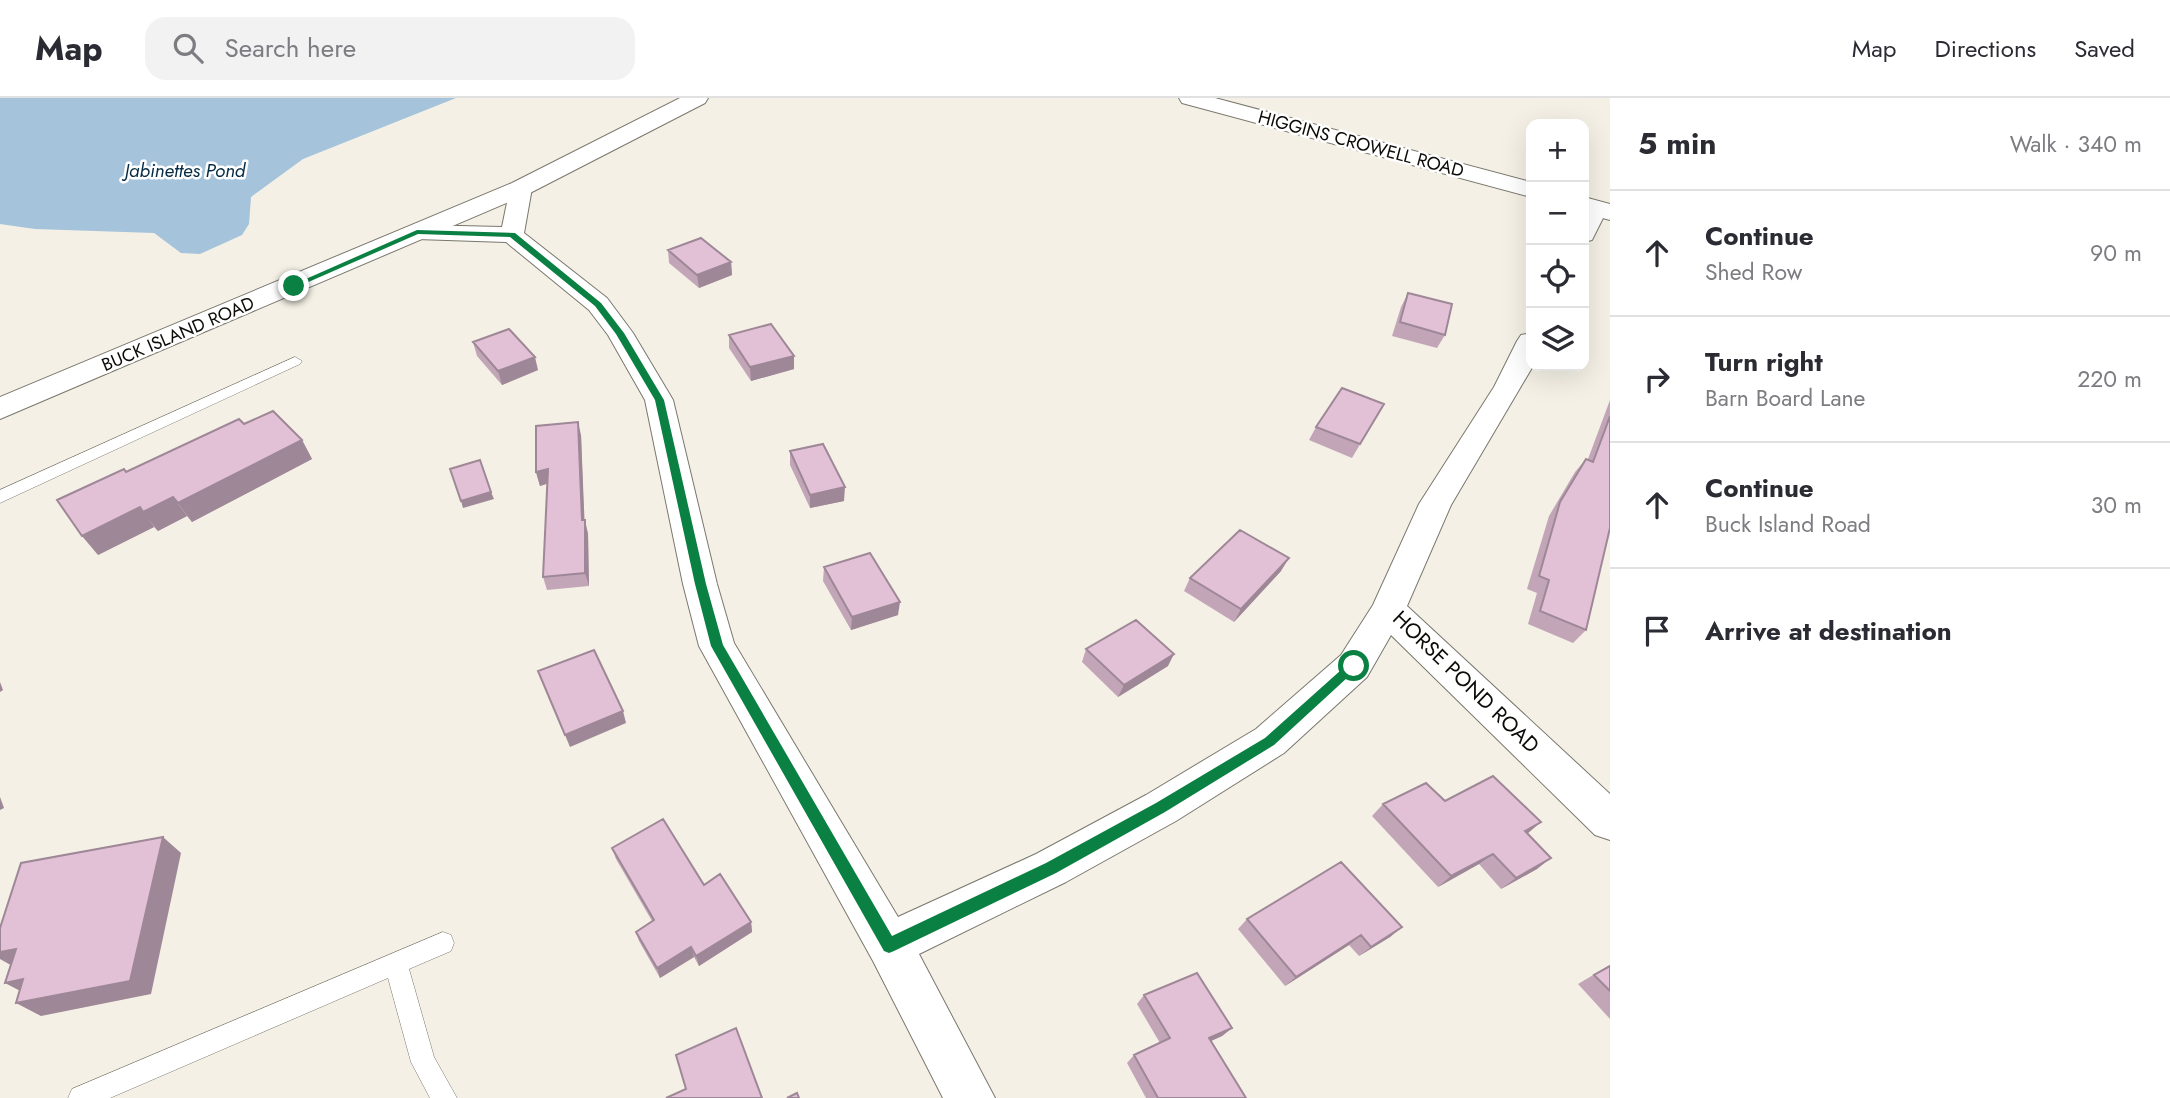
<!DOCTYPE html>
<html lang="en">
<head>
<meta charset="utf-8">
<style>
  body { margin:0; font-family:Jost,sans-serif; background:#f2f2f3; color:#2b2b33 }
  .controls { position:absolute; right:21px; top:21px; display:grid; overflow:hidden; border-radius:14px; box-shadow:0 7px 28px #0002 }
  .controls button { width:63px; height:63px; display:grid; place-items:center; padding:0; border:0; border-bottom:2px solid #e1e1e2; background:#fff; color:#2b2b33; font:35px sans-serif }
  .stop { position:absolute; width:21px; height:21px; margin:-16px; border:5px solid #0b8043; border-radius:50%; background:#fff }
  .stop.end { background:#0b8043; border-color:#fff; box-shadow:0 2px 7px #0008 }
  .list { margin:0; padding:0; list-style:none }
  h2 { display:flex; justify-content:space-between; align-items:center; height:91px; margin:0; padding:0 28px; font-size:30px }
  h2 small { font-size:23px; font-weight:400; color:#7c7c81 }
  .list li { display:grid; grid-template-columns:46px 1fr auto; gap:21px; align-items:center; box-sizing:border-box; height:126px; padding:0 28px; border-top:2px solid #e1e1e2 }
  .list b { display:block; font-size:26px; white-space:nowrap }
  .list p { margin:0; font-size:23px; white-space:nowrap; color:#7c7c81 }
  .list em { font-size:23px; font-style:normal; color:#7c7c81 }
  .icon { flex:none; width:38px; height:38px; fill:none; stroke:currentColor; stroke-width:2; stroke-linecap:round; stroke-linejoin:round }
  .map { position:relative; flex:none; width:1610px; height:1000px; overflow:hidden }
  header { display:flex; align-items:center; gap:42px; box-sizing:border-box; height:98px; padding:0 35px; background:#fff; border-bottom:2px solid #e1e1e2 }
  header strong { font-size:33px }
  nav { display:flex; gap:38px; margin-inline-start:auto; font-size:24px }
  .search { width:490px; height:63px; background:#f2f2f3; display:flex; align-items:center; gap:18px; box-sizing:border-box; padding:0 24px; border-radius:21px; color:#7c7c81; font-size:26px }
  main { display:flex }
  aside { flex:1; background:#fff }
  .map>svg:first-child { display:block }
  .water { fill:#a5c3db }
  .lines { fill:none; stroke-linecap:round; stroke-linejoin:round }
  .service-casing { stroke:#7a776d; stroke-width:1 }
  .minor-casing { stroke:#7a776d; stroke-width:2 }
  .secondary-casing { stroke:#7a776d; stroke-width:2 }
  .service { fill:#fff; fill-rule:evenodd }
  .minor { fill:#fff; fill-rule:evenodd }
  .secondary { fill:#fff; fill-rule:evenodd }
  .wall { fill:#c2a6b8 }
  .shaded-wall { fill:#9e8796 }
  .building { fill:#e2c1d6; stroke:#9e8796; stroke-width:2 }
  .route { fill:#0b8043 }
  .labels { text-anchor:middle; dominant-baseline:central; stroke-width:5; stroke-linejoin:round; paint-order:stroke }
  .far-street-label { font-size:18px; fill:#0c0b08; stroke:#fff }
  .far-water-label { font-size:19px; font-style:italic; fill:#062c45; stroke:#fff }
  .street-label { font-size:21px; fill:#0c0b08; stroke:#fff }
</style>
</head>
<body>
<header>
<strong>Map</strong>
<div class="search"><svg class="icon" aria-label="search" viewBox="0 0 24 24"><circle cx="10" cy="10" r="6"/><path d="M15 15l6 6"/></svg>Search here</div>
<nav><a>Map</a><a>Directions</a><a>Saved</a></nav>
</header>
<main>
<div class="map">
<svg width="1610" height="1000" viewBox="0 0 1610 1000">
  <rect width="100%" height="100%" fill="#f4f0e5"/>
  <!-- water -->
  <path class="water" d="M 0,0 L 456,0 L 303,61 L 251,99 L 249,126 L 242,137 L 200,156 L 181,155 L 154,135 L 35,131 L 0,126 Z"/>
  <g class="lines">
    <defs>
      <path id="service" d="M 295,259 L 302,263 L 300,266 L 0,405 L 0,392 Z
        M 443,834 L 451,837 L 454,845 L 451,853 L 409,871 L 434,959 L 457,1000 L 430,1000 L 411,964 L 388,880 L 110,1000 L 68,1000 L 72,991 Z"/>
      <path id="minor" d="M 521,83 L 529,85 L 532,90 L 524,135 L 607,200 L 633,235 L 673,302 L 717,486 L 734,545 L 898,819 L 1036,756 L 1146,697 L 1256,631 L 1341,557 L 1373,507 L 1419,406 L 1494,289 L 1517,243 L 1521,237 L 1531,235 L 1533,268 L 1451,407 L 1407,508 L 1610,696 L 1610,742 L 1595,737 L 1391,537 L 1367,579 L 1284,655 L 1176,723 L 1066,784 L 919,856 L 995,1000 L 943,1000 L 873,863 L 699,548 L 683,486 L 645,302 L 608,237 L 589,212 L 506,144 L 417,141 L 409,139 L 405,134 L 409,129 L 417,127 L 502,129 L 510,90 L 513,85 Z
        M 1596,103 L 1604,105 L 1608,110 L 1592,142 L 1584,144 L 1584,112 L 1588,105 Z"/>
      <path id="secondary" d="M 680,0 L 708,0 L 705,5 L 530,95 L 0,321 L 0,299 L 512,85 Z
        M 1179,0 L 1215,0 L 1531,84 L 1531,99 L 1182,5 Z
        M 1584,99 L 1610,106 L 1610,122 L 1584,115 Z"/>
    </defs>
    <!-- service casing -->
    <use href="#service" class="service-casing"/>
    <!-- minor casing -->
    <use href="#minor" class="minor-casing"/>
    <!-- secondary casing -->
    <use href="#secondary" class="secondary-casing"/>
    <!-- service -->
    <use href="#service" class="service"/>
    <!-- minor -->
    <use href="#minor" class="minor"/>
    <!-- secondary -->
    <use href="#secondary" class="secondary"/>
  </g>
  <!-- wall -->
  <path class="wall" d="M 668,152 L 731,164 L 732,177 L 699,190 L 669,165 Z
    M 1408,195 L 1445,237 L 1437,250 L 1392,238 L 1401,209 Z
    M 729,237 L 794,258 L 794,271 L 751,283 L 729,250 Z
    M 473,244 L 538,272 L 502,287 L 477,258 Z
    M 1610,302 L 1610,430 L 1586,532 L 1573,545 L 1528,526 L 1537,495 L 1527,491 L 1549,418 L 1575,374 L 1586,361 L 1588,361 Z
    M 1384,306 L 1352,360 L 1309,342 L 1316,329 Z
    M 244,326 L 302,342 L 312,361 L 192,424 L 187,418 L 158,433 L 154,429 L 98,457 L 126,374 Z
    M 581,337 L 584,422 L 588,436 L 589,488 L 547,492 L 543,479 L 547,386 L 540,388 L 536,374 Z
    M 790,353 L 844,403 L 810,410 L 790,367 Z
    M 824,469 L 898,517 L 851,532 L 823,483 Z
    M 1281,473 L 1234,524 L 1184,493 L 1190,480 Z
    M 1086,551 L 1168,568 L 1118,599 L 1082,564 Z
    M 1445,703 L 1527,735 L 1537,771 L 1501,791 L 1479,766 L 1438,789 L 1372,718 L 1383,706 Z
    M 612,750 L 704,787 L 751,824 L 752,834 L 699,868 L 694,859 L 660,880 L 639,843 L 636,834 L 652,823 L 616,761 Z
    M 1247,821 L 1402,829 L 1390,839 L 1359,858 L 1349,847 L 1285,888 L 1238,831 Z
    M 1610,867 L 1610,921 L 1578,886 Z
    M 1144,897 L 1232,930 L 1222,938 L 1211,943 L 1246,1000 L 1146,1000 L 1127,965 L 1134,957 L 1160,945 L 1137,906 Z"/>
  <!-- shaded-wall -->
  <path class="shaded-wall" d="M 731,164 L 732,177 L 699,190 L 697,177 Z
    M 794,258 L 794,271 L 751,283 L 750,269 Z
    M 535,259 L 538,272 L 502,287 L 498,273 Z
    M 578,324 L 581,337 L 585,434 L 585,422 L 588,436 L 589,488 L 585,475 L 582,422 Z
    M 302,342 L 312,361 L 192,424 L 178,405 Z
    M 548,371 L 551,384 L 540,388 L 536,374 Z
    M 845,389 L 844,403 L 810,410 L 810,397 Z
    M 491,394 L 494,401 L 463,410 L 461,403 Z
    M 173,399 L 187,418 L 158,433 L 143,414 Z
    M 140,409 L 154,429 L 98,457 L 82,438 Z
    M 1289,460 L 1281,473 L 1234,524 L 1241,511 Z
    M 900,504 L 898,517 L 851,532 L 852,519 Z
    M 1174,556 L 1168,568 L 1118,599 L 1124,587 Z
    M 0,584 L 3,592 L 0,594 Z
    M 623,613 L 626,625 L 570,649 L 565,637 Z
    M 0,699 L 4,710 L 0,712 Z
    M 1541,724 L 1527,736 L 1525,733 Z
    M 163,739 L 181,755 L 151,896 L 41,918 L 16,905 Z
    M 1493,756 L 1479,766 L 1438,789 L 1451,778 Z
    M 1551,760 L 1537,771 L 1501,791 L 1516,780 Z
    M 751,824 L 752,834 L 699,868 L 696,858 Z
    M 1402,829 L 1390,839 L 1359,858 L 1371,849 Z
    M 1361,837 L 1349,847 L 1285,888 L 1296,879 Z
    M 691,849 L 694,859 L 660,880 L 657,870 Z
    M 16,851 L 16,870 L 0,861 L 0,854 Z
    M 23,881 L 30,898 L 5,885 Z
    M 1232,930 L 1222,938 L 1200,948 L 1209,940 Z"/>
  <!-- building -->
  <path class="building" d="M 701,140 L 731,164 L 697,177 L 668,152 Z
    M 1408,195 L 1452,206 L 1445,237 L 1400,224 Z
    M 771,226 L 794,258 L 750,269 L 729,237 Z
    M 509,231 L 535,259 L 498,273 L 473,244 Z
    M 1342,290 L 1384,306 L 1360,346 L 1316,329 Z
    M 273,313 L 302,342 L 178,405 L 173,399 L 143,414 L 140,409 L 82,438 L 57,402 L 124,371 L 126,374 L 239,321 L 244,326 Z
    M 1610,318 L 1610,430 L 1586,532 L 1540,513 L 1549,482 L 1539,478 L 1560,404 L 1586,361 L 1593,364 Z
    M 578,324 L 582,422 L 585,422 L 585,475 L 543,479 L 548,371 L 536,374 L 536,328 Z
    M 823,346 L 845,389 L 810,397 L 790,353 Z
    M 480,362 L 491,394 L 461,403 L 450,371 Z
    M 1240,432 L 1289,460 L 1241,511 L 1190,480 Z
    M 870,455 L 900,504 L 852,519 L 824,469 Z
    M 1136,522 L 1174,556 L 1124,587 L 1086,551 Z
    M 594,552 L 623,613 L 565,637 L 538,573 Z
    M 1493,678 L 1541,724 L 1525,733 L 1551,760 L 1516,780 L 1493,756 L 1451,778 L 1383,706 L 1426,685 L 1445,703 Z
    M 663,721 L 704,787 L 720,776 L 751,824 L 696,858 L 691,849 L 657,870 L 636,834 L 654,822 L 612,750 Z
    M 163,739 L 130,883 L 16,905 L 23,881 L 5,885 L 16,851 L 0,854 L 0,830 L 21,765 Z
    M 1341,764 L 1402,829 L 1371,849 L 1361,837 L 1296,879 L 1247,821 Z
    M 1610,868 L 1610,893 L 1594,877 Z
    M 1197,875 L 1232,930 L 1209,940 L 1246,1000 L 1158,1000 L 1134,957 L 1170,940 L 1144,897 Z
    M 736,930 L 762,1000 L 666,1000 L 686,991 L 676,957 Z
    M 797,995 L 799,1000 L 787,1000 Z"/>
  <!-- route -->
  <path class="route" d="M 417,132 L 515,135 L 601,205 L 624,235 L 664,302 L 706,486 L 723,547 L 892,838 L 1046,765 L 1156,705 L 1265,640 L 1350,564 L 1359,564 L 1360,568 L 1274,647 L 1165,714 L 1056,775 L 894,853 L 889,855 L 884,853 L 711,548 L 695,486 L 655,302 L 616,236 L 595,208 L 510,139 L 418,136 L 297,189 L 290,188 Z"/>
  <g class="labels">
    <!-- far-street labels -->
    <g class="far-street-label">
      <text transform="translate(1361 46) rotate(15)">HIGGINS CROWELL ROAD</text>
      <text transform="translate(178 236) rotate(-23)">BUCK ISLAND ROAD</text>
    </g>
    <!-- far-water labels -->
    <g class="far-water-label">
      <text x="185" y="72">Jabinettes Pond</text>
    </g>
    <!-- street labels -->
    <g class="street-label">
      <text transform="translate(1466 584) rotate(44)">HORSE POND ROAD</text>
    </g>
  </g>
</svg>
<div class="controls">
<button>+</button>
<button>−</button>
<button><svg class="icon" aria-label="locate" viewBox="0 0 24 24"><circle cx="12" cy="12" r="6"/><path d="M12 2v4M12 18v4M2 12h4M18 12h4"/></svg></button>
<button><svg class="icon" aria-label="layers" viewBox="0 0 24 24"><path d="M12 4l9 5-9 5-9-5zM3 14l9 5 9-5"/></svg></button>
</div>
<div class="stop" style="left:1354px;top:568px"></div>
<div class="stop end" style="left:294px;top:188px"></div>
</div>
<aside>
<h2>5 min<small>Walk · 340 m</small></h2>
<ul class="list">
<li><svg class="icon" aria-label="ahead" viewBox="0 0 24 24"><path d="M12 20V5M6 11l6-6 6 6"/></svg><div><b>Continue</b><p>Shed Row</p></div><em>90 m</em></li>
<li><svg class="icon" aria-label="right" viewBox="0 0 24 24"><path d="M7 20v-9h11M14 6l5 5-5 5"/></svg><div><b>Turn right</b><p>Barn Board Lane</p></div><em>220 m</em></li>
<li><svg class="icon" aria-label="ahead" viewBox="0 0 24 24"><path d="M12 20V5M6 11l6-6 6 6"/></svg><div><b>Continue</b><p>Buck Island Road</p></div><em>30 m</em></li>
<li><svg class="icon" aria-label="arrive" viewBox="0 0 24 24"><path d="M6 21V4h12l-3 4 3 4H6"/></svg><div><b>Arrive at destination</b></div></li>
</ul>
</aside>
</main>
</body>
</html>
